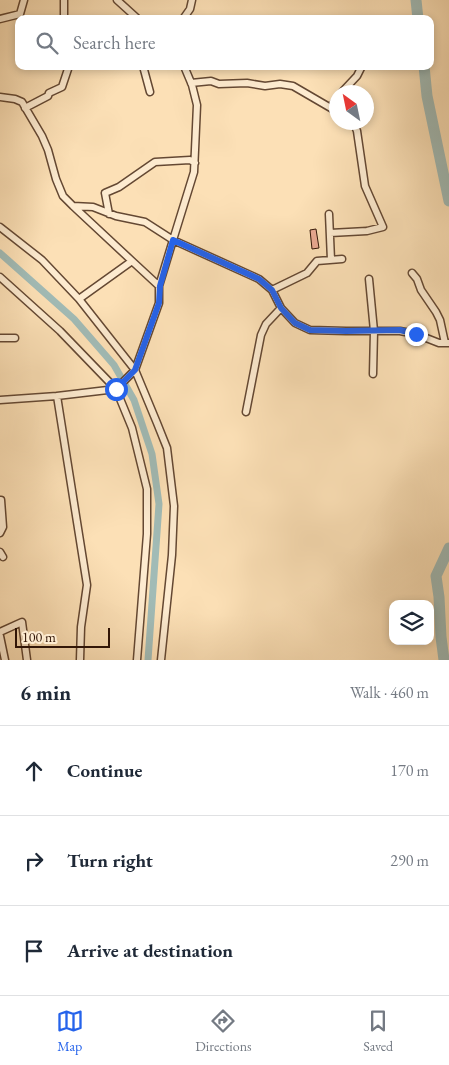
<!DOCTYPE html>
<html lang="en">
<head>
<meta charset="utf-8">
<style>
  body { margin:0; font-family:"EB Garamond",serif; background:#f6f6f7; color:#1f2937 }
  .controls { position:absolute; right:15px; bottom:15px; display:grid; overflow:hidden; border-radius:10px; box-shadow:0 2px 8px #0003 }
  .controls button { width:45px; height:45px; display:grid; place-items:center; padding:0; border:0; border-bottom:1px solid #e0e1e3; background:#fff; color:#1f2937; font:25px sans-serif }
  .compass { position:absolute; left:329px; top:85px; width:45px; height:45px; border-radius:50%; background:#fff; box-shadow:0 2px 8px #0003; rotate:327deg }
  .scale { position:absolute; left:15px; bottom:12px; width:95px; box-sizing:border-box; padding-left:5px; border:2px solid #321607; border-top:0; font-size:14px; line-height:18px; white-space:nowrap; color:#321607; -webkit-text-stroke:4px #fdebd0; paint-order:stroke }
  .stop { position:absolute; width:15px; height:15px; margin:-11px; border:4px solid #2563eb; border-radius:50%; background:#fff }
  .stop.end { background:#2563eb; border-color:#fff; box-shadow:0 1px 5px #0008 }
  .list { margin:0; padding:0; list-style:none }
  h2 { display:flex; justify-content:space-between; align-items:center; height:65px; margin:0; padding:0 20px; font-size:21px }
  h2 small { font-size:16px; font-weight:400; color:#747a83 }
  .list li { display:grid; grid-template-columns:32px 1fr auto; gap:15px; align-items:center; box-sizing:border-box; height:90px; padding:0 20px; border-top:1px solid #e0e1e3 }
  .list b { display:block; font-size:19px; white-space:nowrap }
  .list em { font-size:16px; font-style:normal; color:#747a83 }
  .icon { flex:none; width:28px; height:28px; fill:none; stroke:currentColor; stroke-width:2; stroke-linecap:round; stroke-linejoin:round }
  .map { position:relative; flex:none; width:449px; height:660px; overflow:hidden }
  .search { position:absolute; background:#fff; box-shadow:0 2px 8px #0003; left:15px; right:15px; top:15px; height:55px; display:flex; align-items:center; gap:12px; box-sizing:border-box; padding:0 18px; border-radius:10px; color:#747a83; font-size:19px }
  .sheet { height:335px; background:#fff }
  nav { display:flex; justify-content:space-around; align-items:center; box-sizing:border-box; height:70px; border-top:1px solid #e0e1e3; background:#fff; font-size:14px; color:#747a83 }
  nav a { display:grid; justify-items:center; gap:2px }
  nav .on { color:#2563eb }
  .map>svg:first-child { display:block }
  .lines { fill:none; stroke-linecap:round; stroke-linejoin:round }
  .canal { stroke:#a1bbb6; stroke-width:7 }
  .river { stroke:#a1bbb6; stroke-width:11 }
  .building { fill:#ebaa93; stroke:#321607 }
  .minor-casing { stroke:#644833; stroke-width:9 }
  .minor { stroke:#fdebd0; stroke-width:6 }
  .route { stroke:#2563eb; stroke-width:6 }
</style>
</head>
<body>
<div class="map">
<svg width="449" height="660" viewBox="0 0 449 660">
  <rect width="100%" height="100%" fill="#fce0b6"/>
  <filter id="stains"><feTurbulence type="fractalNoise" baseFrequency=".004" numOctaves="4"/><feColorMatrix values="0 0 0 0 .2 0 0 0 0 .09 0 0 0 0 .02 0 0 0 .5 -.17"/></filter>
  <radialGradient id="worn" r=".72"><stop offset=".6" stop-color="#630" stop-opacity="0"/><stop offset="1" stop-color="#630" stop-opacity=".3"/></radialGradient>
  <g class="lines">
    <!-- canal -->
    <path class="canal" d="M 0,253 L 74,319 L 114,365 L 134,400 L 152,454 L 159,504 L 148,660"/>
    <!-- river -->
    <path class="river" d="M 416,0 L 418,19
      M 424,66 L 427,96 L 449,201
      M 444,660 L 441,637 L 439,597 L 436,576 L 449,548"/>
  </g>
  <!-- building -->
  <path class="building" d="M 316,229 L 319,248 L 312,249 L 310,230 Z"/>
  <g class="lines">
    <defs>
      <path id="minor" d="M 117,0 L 138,19
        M 0,19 L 20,14 L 24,0
        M 64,19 L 64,0
        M 183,19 L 190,9 L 192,0
        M 143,66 L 150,92
        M 191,83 L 211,81 L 219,84 L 247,83 L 265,86 L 280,84 L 293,86 L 336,111
        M 342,92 L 357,76 L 362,66
        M 0,97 L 15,99 L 22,102 L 42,136 L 48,150 L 56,179 L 63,196 L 73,206 L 93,207 L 116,216 L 145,222 L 173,240 L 194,172 L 197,105 L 192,85 L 184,66
        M 25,108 L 48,96 L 49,93 L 62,87 L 69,66
        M 331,108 L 336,100
        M 73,206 L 132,261
        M 109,214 L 105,193 L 119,187 L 155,162 L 190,160 L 195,163
        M 329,214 L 331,260
        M 0,227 L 42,260 L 79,299 L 135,370 L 157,423 L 167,448 L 174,506 L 172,555 L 161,660
        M 330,233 L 367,231 L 383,227 L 365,186 L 357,131 L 353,122
        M 412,273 L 417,279 L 421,290 L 436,312 L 440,320 L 445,343
        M 0,277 L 60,331 L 116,389 L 132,428 L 147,489 L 147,534 L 137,660
        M 369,279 L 374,331 L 373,374
        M 272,290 L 307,273 L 317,261 L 342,259
        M 79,299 L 132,261 L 159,286
        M 0,338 L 15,338
        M 57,396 L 87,585 L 81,627 L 80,660
        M 0,400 L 57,396 L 116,389 L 135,370 L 159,303 L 159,286 L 173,240 L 259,279 L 272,290 L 281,308 L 295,323 L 310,330 L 346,331 L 400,331 L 416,334 L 439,343 L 449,343
        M 246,412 L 261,335 L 266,324 L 281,308
        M 0,500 L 1,500 L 3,527 L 0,533
        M 0,552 L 3,557
        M 0,632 L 22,622 L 27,660
        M 0,636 L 5,660"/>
    </defs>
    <!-- minor casing -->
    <use href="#minor" class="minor-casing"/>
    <!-- minor -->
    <use href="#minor" class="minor"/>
  </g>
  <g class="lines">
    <!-- route -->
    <path class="route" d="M 116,389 L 135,370 L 159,303 L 160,286 L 173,240 L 259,279 L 272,290 L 281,308 L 295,323 L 310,330 L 346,331 L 400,330 L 416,334"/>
  </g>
  <rect width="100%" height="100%" filter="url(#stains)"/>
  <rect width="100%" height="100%" fill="url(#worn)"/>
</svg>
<div class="controls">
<button><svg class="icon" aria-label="layers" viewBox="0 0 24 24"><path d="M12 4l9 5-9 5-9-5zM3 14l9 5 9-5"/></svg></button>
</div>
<svg class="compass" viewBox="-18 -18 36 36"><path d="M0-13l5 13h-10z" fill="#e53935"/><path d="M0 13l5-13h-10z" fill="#747a83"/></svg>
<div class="scale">100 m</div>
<div class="stop" style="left:116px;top:389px"></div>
<div class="stop end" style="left:416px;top:334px"></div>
<div class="search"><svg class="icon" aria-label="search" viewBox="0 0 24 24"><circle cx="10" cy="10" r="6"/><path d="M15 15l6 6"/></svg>Search here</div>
</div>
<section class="sheet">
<h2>6 min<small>Walk · 460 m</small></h2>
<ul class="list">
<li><svg class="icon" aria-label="ahead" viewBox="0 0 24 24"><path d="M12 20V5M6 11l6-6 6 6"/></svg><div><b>Continue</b></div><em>170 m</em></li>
<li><svg class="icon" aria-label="right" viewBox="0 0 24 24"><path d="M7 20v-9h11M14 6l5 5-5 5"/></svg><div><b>Turn right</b></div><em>290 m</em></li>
<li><svg class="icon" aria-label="arrive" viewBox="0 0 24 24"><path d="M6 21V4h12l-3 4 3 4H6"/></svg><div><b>Arrive at destination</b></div></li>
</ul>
</section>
<nav>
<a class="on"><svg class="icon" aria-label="map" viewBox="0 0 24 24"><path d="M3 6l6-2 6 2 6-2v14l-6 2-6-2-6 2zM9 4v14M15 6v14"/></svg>Map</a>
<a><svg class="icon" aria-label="directions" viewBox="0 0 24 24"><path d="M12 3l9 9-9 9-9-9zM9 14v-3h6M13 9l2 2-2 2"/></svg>Directions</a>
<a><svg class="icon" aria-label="saved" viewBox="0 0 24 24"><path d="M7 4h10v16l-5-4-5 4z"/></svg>Saved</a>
</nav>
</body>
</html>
